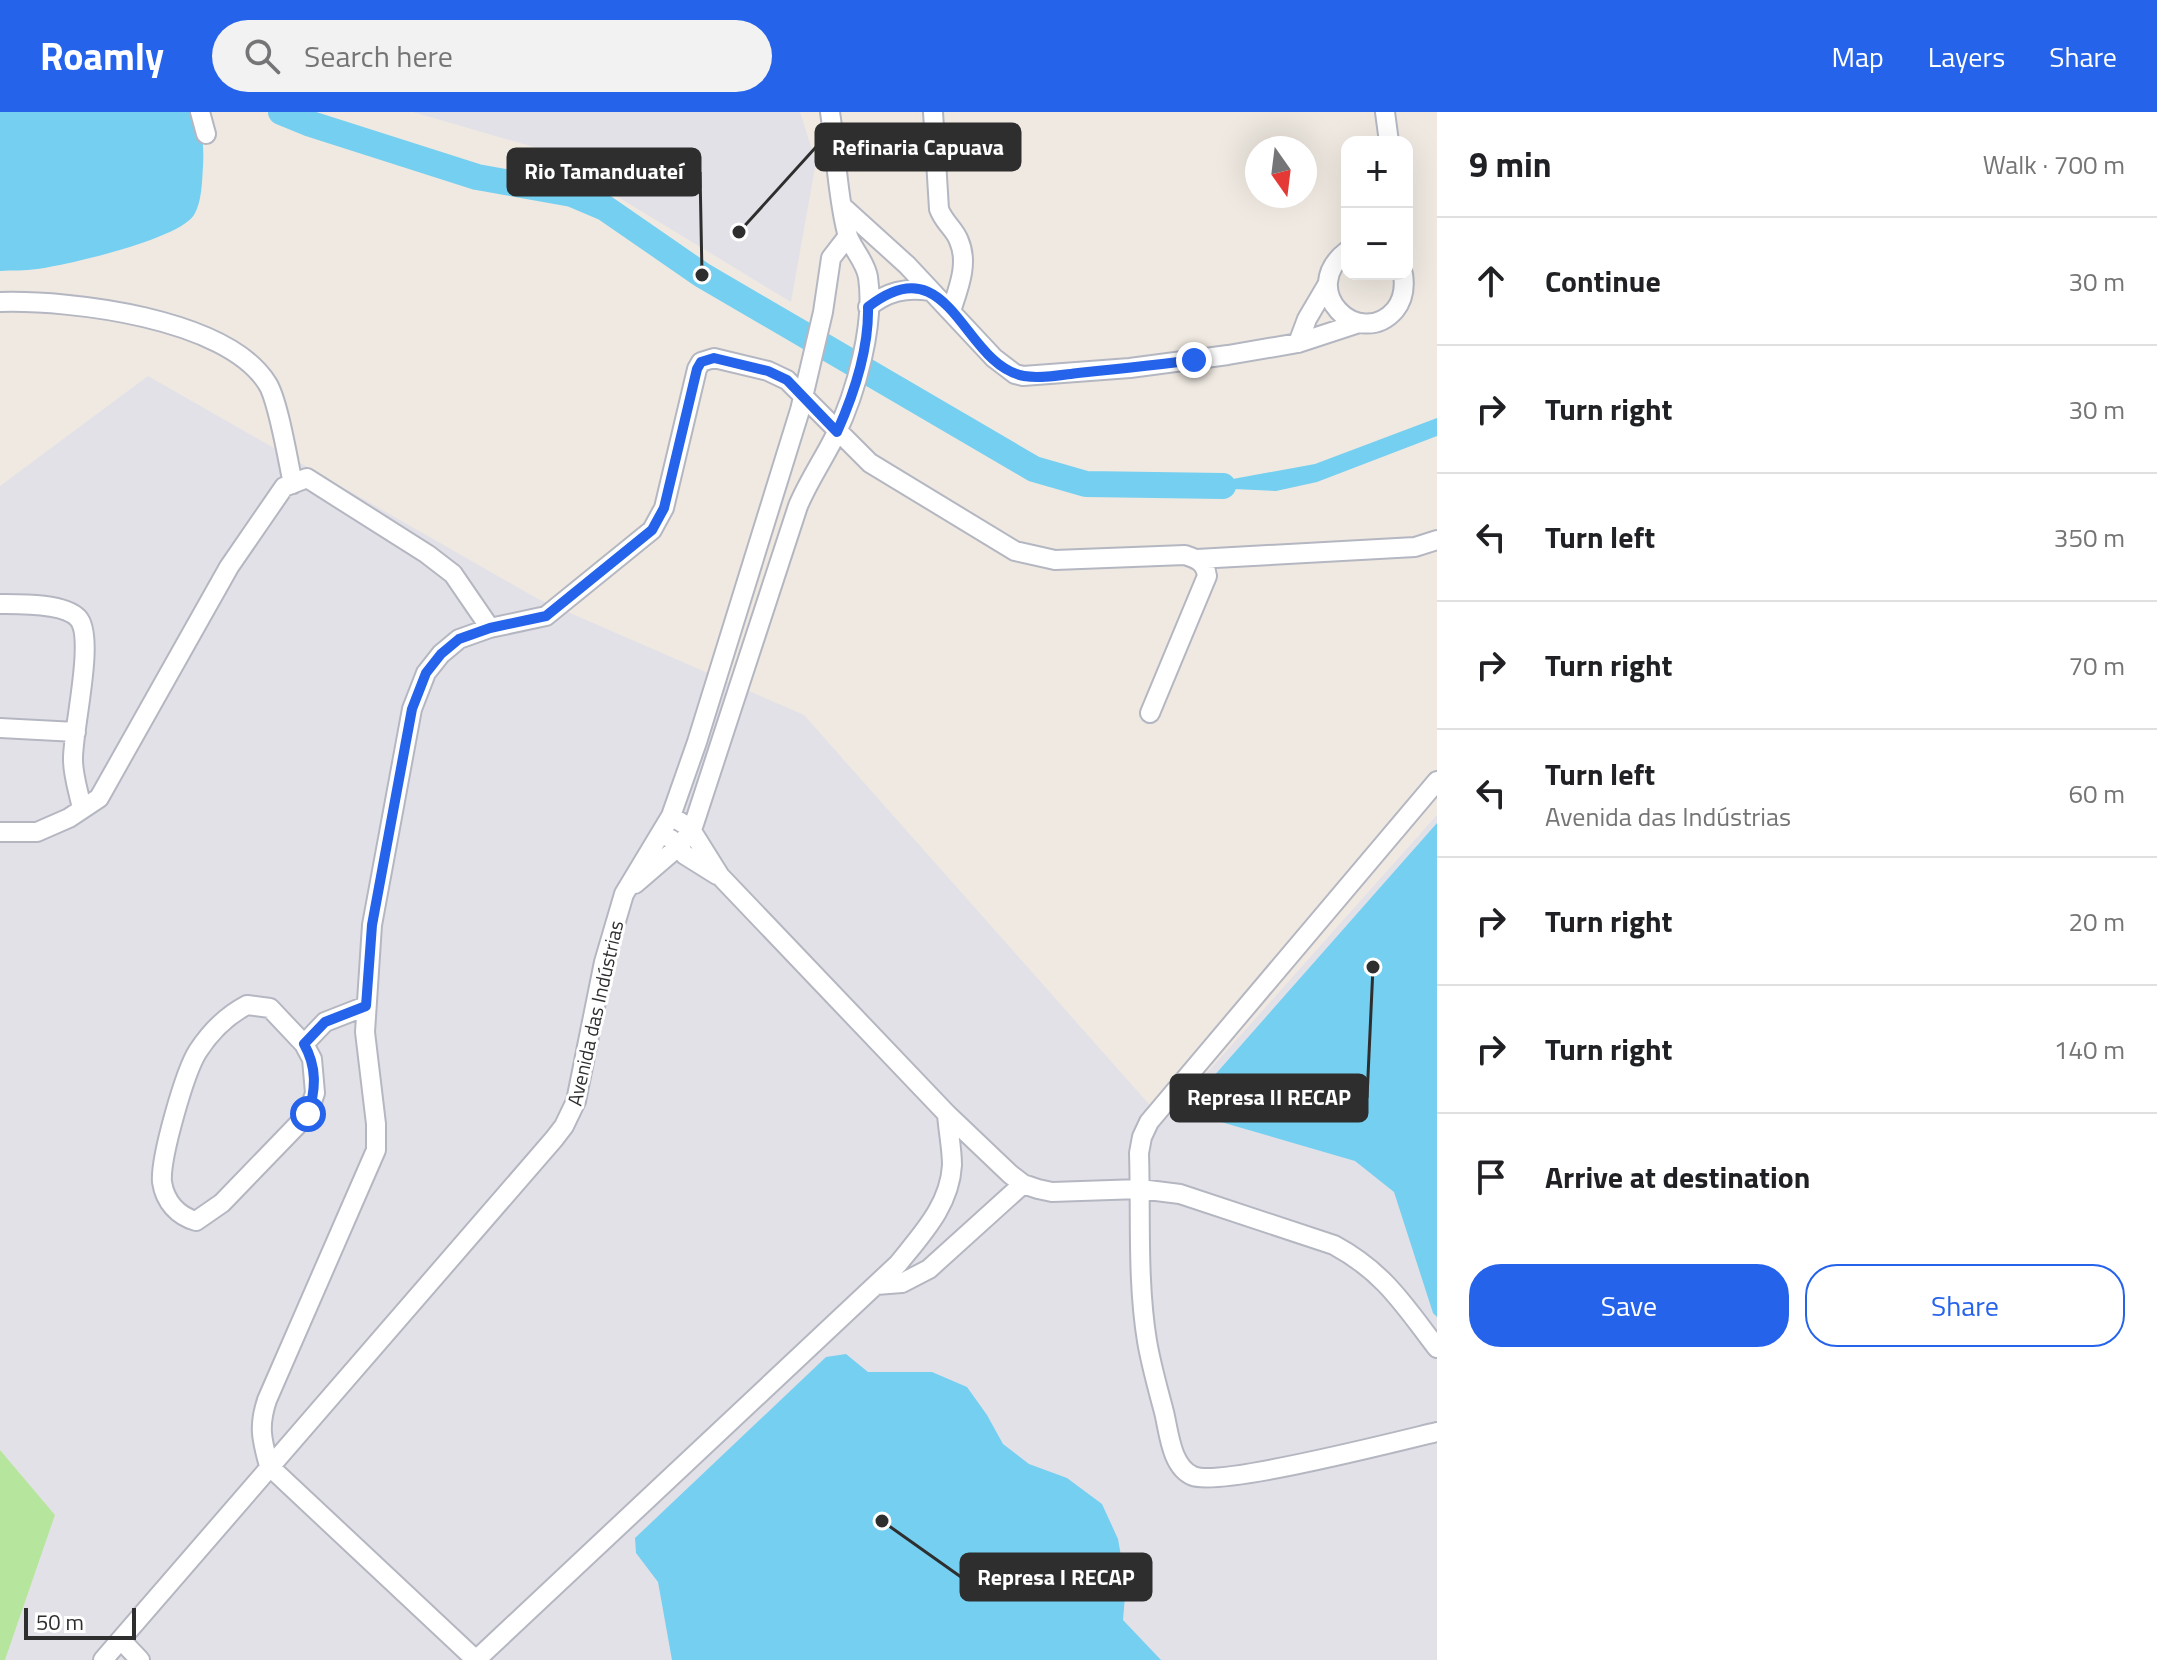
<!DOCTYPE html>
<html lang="en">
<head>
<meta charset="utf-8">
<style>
  body { margin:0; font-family:"Titillium Web",sans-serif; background:#f2f2f2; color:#202124 }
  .controls { position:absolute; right:24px; top:24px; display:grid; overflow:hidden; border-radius:16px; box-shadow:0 8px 32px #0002 }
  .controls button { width:72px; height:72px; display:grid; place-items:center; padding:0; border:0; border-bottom:2px solid #e0e0e0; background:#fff; color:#202124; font:40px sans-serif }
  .compass { position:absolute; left:1245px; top:24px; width:72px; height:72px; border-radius:50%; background:#fff; box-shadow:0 8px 32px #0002; rotate:166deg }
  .scale { position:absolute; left:24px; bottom:20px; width:112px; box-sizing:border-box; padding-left:8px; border:4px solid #2e2e2e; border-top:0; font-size:22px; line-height:28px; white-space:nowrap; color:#2e2e2e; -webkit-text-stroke:6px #fff; paint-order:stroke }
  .stop { position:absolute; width:24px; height:24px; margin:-18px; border:6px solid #2563eb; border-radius:50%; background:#fff }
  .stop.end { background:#2563eb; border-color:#fff; box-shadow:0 2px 8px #0008 }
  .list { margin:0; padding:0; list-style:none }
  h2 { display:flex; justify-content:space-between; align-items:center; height:104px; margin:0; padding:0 32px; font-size:34px }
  h2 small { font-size:26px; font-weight:400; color:#757577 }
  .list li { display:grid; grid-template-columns:52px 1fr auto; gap:24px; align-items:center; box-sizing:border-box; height:128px; padding:0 32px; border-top:2px solid #e0e0e0 }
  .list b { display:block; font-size:30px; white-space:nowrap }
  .list p { margin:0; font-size:26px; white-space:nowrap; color:#757577 }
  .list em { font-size:26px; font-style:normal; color:#757577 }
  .actions { display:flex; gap:16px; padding:24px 32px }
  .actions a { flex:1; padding:18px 0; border:2px solid #2563eb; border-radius:32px; text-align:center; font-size:28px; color:#2563eb }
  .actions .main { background:#2563eb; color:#fff }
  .icon { flex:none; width:44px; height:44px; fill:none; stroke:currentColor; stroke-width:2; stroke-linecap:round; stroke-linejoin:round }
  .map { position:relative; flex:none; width:1437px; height:1548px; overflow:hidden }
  header { display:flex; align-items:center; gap:48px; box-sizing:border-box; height:112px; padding:0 40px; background:#2563eb; color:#fff }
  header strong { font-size:38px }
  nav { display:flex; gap:44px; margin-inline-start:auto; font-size:28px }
  .search { width:560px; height:72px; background:#f2f2f2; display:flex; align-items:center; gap:20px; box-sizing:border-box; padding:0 28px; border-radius:44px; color:#757577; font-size:30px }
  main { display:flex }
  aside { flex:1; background:#fff }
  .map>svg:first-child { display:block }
  .industrial { fill:#e3e1e8 }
  .green { fill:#b6e59e }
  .water { fill:#75cff0 }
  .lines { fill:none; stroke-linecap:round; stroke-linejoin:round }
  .river { stroke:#75cff0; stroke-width:26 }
  .minor-casing { stroke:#b4b7c1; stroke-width:22 }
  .minor { stroke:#fff; stroke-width:18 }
  .route { stroke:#2563eb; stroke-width:10 }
  .labels { text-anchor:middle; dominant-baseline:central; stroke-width:6; stroke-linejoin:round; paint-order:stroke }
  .street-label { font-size:20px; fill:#2e2e2e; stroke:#fff }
  .leader { fill:none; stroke:#2e2e2e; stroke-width:3 }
  .callout-dot { fill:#2e2e2e; stroke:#fff; stroke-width:3 }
  .callout { fill:#2e2e2e; stroke:#2e2e2e; stroke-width:3 }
  .callout-label { font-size:22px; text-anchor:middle; font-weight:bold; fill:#fff }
</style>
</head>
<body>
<header>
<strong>Roamly</strong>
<div class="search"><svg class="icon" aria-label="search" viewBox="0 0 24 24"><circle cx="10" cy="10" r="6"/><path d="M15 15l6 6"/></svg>Search here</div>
<nav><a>Map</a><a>Layers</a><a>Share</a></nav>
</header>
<main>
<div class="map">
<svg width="1437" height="1548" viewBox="0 0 1437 1548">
  <rect width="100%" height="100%" fill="#efe9e1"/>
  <!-- industrial -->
  <path class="industrial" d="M 413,0 L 800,0 L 816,50 L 791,190 L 537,36 Z
    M 148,264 L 538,487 L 804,603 L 1164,1009 L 1437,703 L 1437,1548 L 5,1548 L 55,1403 L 0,1338 L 0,374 Z"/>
  <!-- green -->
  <path class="green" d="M 0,1338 L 55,1403 L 5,1548 L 0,1548 Z"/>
  <!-- water -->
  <path class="water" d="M 0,0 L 194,0 C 203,16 204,36 203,54 C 202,69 202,90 194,103 C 179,127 68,153 37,157 C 25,159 12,158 0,159 Z
    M 1437,306 L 1437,324 L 1317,370 L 1276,379 L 1189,375 L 1315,352 Z
    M 1437,711 L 1437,1205 L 1433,1201 L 1394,1080 L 1355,1049 L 1183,999 Z
    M 846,1242 L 868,1260 L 932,1260 L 967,1275 L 987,1303 L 1003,1332 L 1029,1352 L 1067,1366 L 1102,1392 L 1118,1427 L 1126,1472 L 1123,1508 L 1161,1548 L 672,1548 L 658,1470 L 636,1441 L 635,1426 L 826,1245 Z"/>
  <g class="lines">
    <!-- river -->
    <path class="river" d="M 281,0 L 308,11 L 477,65 L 572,82 L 605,96 L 702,163 L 1034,357 L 1086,372 L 1223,374"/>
    <defs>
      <path id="minor" d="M 200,0 L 206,22
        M 933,0 L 939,97 C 944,111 955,117 959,129 C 969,152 958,177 951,199
        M 1385,0 L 1389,30
        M 844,96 L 907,153 L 994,246 L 1015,262 L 1023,264 L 1130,256 L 1228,243 L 1298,231 L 1359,211
        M 1347,139 C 1296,178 1359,239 1395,198 C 1404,187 1405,175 1403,162
        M 0,190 C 71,188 226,206 267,271 C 278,287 288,349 293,372
        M 868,195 C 887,180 905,175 930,179
        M 1298,231 L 1307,207 L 1327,173
        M 1197,447 L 1415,435 L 1437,428
        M 0,492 C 20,492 64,491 78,506 C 96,525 72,620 73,648 C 73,664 79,681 82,697
        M 0,616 L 76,620
        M 1437,669 L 1149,1010 L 1142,1025 L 1139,1041 C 1141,1103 1137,1168 1147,1229 C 1151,1253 1158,1277 1164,1300 C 1169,1320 1171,1355 1193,1364 C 1220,1375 1399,1329 1437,1320
        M 0,720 L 37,720 L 69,706 L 99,686 L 229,455 L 284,375 L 307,366 L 427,442 L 453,462 L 490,516
        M 671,727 L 685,743 L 717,763
        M 635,772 L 678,735 L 692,718 L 798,394 C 808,370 823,348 835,324 C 856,281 875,213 868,165 C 865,148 851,136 847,121 C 837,82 836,39 830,0
        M 247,893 L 270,896 L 304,932 L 312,947 L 315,981 L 308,1002 L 222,1091 L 196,1109 C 178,1104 165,1090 162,1070 C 160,1046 185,959 198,939 C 211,919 226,904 247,893 Z
        M 304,932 L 325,910 L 366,894
        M 947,1002 L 1010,1062 L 1023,1072 L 1038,1077 L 1052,1080 L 1140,1077 L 1180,1082 L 1334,1133 C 1384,1160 1404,1193 1437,1236
        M 876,1173 L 902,1171 L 929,1157 L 1023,1072
        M 121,1528 L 140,1548
        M 103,1548 L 554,1027 L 564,1014 L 576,989 L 604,850 L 624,782 L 671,704 L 697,630 L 800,298 L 823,200 L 831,146 L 848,124
        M 476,1548 L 269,1354 C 262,1328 258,1315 267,1288 L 376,1038 L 376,1012 L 365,920 L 372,813 L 412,597 L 426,561 L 441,542 L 459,527 L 490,516 L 546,504 L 652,418 L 664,396 L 697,257 L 701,250 L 714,246 L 768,259 L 787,268 L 870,351 L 1015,439 L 1055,448 L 1185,443 C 1197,447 1205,450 1207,464 L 1150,601
        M 476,1548 L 898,1152 C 922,1122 950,1093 952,1053 C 952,1036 948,1018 947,1002 L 720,764 L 690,716 L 671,704"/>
    </defs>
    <!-- minor casing -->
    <use href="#minor" class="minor-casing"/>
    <!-- minor -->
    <use href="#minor" class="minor"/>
  </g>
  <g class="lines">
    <!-- route -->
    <path class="route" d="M 308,1002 C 316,977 317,955 304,932 L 325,910 L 366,894 L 372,813 L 412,597 L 426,561 L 441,542 L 459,527 L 490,516 L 546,504 L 652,418 L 664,396 L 697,257 L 701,250 L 714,246 L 768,259 L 787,268 L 837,320 C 854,282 869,237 868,195 C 951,130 962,253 1024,264 C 1041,267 1061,263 1078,261 C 1117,257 1156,253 1194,248"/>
  </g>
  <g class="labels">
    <!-- street labels -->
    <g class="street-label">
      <text transform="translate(595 901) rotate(-77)">Avenida das Indústrias</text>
    </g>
  </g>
  <!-- callouts -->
  <path class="leader" d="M739 120L816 35M702 163L700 60M1373 855L1367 986M882 1409L961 1465"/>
  <g class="callout-dot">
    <circle cx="739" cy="120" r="8"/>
    <circle cx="702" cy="163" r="8"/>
    <circle cx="1373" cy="855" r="8"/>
    <circle cx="882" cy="1409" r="8"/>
  </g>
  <g class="callout">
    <rect x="816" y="12" width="204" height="46" rx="8"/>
    <rect x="508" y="37" width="192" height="46" rx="8"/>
    <rect x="1171" y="963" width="196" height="46" rx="8"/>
    <rect x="961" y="1442" width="190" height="46" rx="8"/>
  </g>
  <g class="callout-label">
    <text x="918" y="43">Refinaria Capuava</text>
    <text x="604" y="67">Rio Tamanduateí</text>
    <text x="1269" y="993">Represa II RECAP</text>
    <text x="1056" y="1473">Represa I RECAP</text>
  </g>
</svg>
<div class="controls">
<button>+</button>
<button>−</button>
</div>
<svg class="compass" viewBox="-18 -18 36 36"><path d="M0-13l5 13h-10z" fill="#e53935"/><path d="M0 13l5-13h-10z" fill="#757577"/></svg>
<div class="scale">50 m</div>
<div class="stop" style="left:308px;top:1002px"></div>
<div class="stop end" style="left:1194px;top:248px"></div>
</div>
<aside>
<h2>9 min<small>Walk · 700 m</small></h2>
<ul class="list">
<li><svg class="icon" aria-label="ahead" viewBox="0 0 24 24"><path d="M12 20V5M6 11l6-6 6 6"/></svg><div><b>Continue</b></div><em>30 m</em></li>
<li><svg class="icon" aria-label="right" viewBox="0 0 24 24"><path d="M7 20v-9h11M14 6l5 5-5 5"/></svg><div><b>Turn right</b></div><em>30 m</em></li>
<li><svg class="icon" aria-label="left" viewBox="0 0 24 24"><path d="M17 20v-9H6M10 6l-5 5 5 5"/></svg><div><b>Turn left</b></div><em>350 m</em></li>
<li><svg class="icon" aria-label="right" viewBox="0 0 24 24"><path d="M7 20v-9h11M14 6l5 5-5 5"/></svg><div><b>Turn right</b></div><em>70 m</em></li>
<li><svg class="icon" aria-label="left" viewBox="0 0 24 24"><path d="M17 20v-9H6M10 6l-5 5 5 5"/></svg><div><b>Turn left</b><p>Avenida das Indústrias</p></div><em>60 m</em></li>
<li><svg class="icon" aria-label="right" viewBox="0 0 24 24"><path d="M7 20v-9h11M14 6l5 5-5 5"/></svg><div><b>Turn right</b></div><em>20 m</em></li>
<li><svg class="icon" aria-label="right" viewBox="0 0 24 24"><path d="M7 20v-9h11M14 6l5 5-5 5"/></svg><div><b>Turn right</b></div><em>140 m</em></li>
<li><svg class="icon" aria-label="arrive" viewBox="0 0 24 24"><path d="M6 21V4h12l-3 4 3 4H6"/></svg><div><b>Arrive at destination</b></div></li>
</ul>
<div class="actions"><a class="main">Save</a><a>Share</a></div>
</aside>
</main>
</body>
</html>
